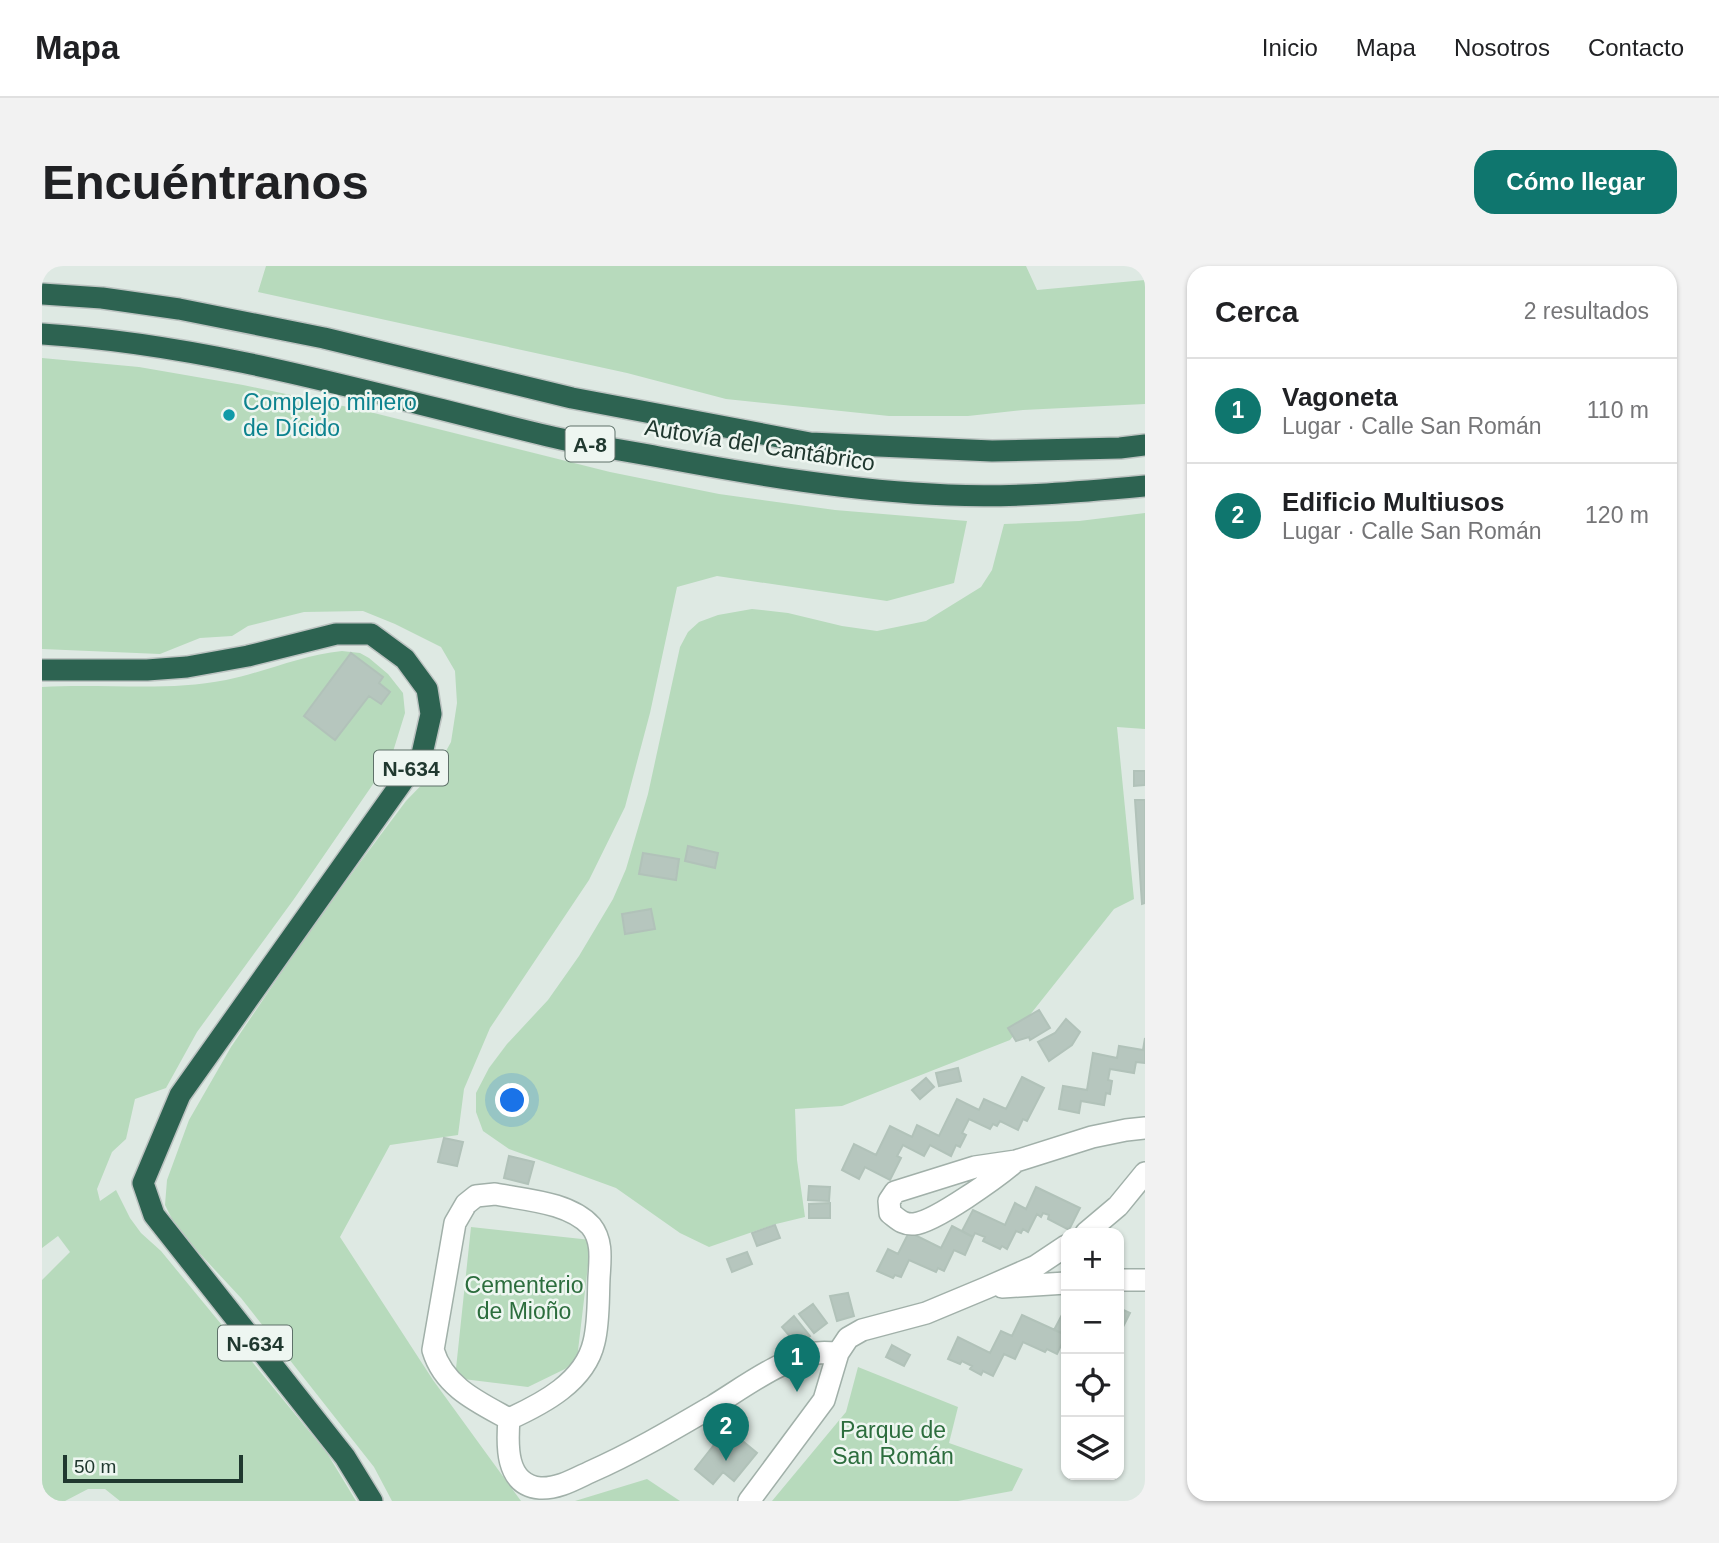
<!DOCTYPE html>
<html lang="es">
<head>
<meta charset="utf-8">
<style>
  body { margin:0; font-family:Arial,sans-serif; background:#f2f2f2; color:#202124 }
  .controls { position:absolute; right:21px; bottom:21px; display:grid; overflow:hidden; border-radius:14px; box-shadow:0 2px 5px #0004 }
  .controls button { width:63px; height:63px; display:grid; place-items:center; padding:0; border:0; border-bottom:2px solid #e0e0e0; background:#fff; color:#202124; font:35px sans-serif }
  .scale { position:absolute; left:21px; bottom:18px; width:180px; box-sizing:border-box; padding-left:7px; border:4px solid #20382f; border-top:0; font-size:19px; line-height:24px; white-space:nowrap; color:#20382f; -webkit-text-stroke:5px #eef6f1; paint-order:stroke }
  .you { position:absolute; left:471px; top:835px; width:24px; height:24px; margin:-18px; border:5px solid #fff; border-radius:50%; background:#1a73e8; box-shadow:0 0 0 10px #1a73e833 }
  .badge { display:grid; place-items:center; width:46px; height:46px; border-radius:50%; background:#0f766e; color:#fff; font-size:23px; font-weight:700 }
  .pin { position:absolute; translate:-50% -58px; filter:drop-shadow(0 2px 4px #0008) }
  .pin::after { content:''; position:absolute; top:37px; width:24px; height:21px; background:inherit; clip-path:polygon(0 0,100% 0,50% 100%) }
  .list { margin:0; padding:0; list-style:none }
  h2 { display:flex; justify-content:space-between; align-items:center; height:91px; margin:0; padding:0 28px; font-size:30px }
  h2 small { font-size:23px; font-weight:400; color:#757577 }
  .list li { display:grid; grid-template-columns:46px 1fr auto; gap:21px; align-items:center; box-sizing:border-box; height:105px; padding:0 28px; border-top:2px solid #e0e0e0 }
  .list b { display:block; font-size:26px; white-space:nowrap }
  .list p { margin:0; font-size:23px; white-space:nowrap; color:#757577 }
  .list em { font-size:23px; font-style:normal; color:#757577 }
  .icon { flex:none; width:38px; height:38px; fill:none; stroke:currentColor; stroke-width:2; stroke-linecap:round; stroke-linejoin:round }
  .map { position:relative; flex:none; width:1103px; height:1235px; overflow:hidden; border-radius:21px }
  header { display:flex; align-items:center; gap:42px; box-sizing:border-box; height:98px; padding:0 35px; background:#fff; border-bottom:2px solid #e0e0e0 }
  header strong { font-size:33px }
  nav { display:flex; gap:38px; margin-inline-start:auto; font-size:24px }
  .intro { display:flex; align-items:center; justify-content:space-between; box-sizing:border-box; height:168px; padding:0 42px }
  h1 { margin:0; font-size:49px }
  .button { padding:18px 32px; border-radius:21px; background:#0f766e; color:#fff; font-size:24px; font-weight:700 }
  main { display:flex; gap:42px; padding:0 42px }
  aside { flex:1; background:#fff; border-radius:21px; box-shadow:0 2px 5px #0004 }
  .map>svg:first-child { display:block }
  .green { fill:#b7dabc }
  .building { fill:#b6c6be; stroke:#b1c2b9; stroke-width:2 }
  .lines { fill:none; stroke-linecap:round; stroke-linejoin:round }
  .minor-casing { stroke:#a1b0a9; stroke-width:24 }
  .highway-casing { stroke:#bcc3c1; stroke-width:24 }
  .minor { stroke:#fff; stroke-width:21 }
  .highway { stroke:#2d6351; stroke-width:21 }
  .culture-dot { fill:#0f9aa8; stroke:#eef6f1; stroke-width:2.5 }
  .labels { text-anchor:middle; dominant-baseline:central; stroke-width:5; stroke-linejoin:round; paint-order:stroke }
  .shield { fill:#eef6f1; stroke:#5e7169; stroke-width:2 }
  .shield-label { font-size:21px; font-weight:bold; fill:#20382f }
  .culture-label { font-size:23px; fill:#0d838f; stroke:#eef6f1; text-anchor:start }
  .street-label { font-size:23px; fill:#20382f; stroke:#eef6f1 }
  .park-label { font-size:23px; fill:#2c6d3d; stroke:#eef6f1 }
</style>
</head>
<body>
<header>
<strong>Mapa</strong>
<nav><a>Inicio</a><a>Mapa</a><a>Nosotros</a><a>Contacto</a></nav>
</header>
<div class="intro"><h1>Encuéntranos</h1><a class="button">Cómo llegar</a></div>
<main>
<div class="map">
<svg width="1103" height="1235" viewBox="0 0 1103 1235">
  <rect width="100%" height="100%" fill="#dee9e3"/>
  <!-- green -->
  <path class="green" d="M 224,0 L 984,0 L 995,24 L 1103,14 L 1103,138 L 981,144 L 926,150 L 847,150 L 684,133 L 585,107 L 216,26 Z
    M 0,92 L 97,101 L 201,119 L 320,144 L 568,206 L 677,228 L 793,244 L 925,255 L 912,317 L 845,335 L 675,310 L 635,321 L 608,447 L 583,541 L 547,614 L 448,762 L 422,823 L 416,869 L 348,879 L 298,971 L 391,1114 L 479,1235 L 350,1235 L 332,1201 L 199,1032 L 135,963 L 123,939 L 125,914 L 147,854 L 189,781 L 256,682 L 319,595 L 364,535 L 393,505 L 409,476 L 415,437 L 413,405 L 399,381 L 353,358 L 321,345 L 262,346 L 206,360 L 190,370 L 158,372 L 118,388 L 0,383 Z
    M 1103,247 L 1103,463 L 1075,461 L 1092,633 L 1072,643 L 968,774 L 800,840 L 753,843 L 755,894 L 763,951 L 734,958 L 667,981 L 638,967 L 574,922 L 467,883 L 441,865 L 434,846 L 434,827 L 447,802 L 465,778 L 506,734 L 537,690 L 571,633 L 584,603 L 606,528 L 638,381 L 646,366 L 657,356 L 676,349 L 710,343 L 746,347 L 800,360 L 835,365 L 884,355 L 939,321 L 950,304 L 962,258 L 1037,255 Z
    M 300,385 L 318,387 L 327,392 L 346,408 L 361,427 L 363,447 L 349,492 L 252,633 L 155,766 L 124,822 L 93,833 L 84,873 L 70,886 L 55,923 L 58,935 L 74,924 L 88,952 L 99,967 L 119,985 L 285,1187 L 314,1235 L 78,1235 L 63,1223 L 46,1223 L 23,1235 L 0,1235 L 0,1014 L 28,986 L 16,970 L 0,982 L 0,421 C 62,417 123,426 184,414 C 223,406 260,389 300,385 Z
    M 429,961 L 549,974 L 535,1093 L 523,1103 L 486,1121 L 413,1112 Z
    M 816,1101 L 916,1141 L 907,1177 L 981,1203 L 970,1225 L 916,1235 L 730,1235 L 804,1146 Z
    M 605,1213 L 638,1235 L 533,1235 Z"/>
  <!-- building -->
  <path class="building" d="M 309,387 L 341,411 L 337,417 L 348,426 L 339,438 L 327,430 L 293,474 L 262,450 Z
    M 1092,505 L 1103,505 L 1103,519 L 1092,520 Z
    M 1093,534 L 1103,534 L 1103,637 L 1100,638 Z
    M 646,580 L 676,587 L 673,602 L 643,595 Z
    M 601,587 L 637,593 L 634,614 L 597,608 Z
    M 609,643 L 613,663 L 583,668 L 580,648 Z
    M 997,744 L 1008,762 L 988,774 L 987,771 L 974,775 L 966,762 Z
    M 1024,753 L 1038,766 L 1030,779 L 1007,795 L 996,776 L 1013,767 Z
    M 1103,772 L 1103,797 L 1094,796 L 1092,807 L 1068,803 L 1066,814 L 1070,815 L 1068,828 L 1064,827 L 1062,839 L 1039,835 L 1037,847 L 1017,843 L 1021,820 L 1045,824 L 1051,787 L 1075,792 L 1077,780 L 1101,784 Z
    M 916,802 L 919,815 L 897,820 L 894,807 Z
    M 980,811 L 1002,822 L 985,855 L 981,853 L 976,864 L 958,855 L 955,860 L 951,858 L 948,863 L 927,853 L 920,867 L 924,869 L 918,881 L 914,879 L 909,890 L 888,879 L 882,890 L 861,879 L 855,890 L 859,892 L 848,914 L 823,901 L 817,913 L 800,904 L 812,878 L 834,889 L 848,860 L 870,871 L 875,859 L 897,870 L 915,833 L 937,844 L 942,833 L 964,843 Z
    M 884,812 L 892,821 L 878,833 L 870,824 Z
    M 402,872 L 421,876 L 415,900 L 396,896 Z
    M 467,890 L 492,896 L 486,918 L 462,912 Z
    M 767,920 L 788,921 L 787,935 L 766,934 Z
    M 994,921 L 1038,942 L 1027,964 L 1006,953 L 1007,949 L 1001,947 L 999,951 L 995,948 L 986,966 L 981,963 L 979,967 L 974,965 L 965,983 L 960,980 L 958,983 L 941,975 L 943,971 L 933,967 L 931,971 L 920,965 L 931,944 L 963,959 L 973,937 L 984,943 Z
    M 788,937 L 788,952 L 767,952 L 767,938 Z
    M 733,959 L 738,972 L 715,980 L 710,967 Z
    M 910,960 L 931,971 L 923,989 L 912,984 L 902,1005 L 896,1002 L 894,1006 L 867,994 L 859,1011 L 853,1009 L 851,1012 L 835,1005 L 846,983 L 856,988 L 867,966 L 899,982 Z
    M 705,986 L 710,998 L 690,1006 L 685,993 Z
    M 806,1027 L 812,1050 L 795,1055 L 788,1030 Z
    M 771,1038 L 785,1057 L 772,1067 L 757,1048 Z
    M 1077,1042 L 1088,1047 L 1079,1065 L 1077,1064 Z
    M 1023,1043 L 1024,1043 L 1024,1069 L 1012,1064 Z
    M 980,1049 L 1024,1069 L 1015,1088 L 1005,1083 L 1003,1086 L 981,1076 L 973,1093 L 962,1088 L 951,1110 L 941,1105 L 939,1109 L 928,1103 L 930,1100 L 920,1095 L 918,1098 L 906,1093 L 916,1071 L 948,1087 L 959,1065 L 970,1070 Z
    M 752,1050 L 768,1070 L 756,1080 L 740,1061 Z
    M 850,1079 L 868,1089 L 862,1100 L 844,1091 Z
    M 697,1172 L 715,1187 L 692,1215 L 681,1206 L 671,1218 L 653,1203 L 676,1174 L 687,1183 Z"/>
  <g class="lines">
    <defs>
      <path id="minor" d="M 974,895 C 957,910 893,956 872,958 C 861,959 856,953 848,947 L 847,935 L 853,926 L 933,901 L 974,895 L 1050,871 L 1084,864 L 1103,862
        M 453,928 C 483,934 527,936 549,960 C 561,975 558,994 557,1012 C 556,1033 557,1056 552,1076 C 543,1116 500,1138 467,1153 C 436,1136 402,1121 391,1084 L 413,957 L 424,938 L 434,930 Z
        M 1044,967 L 1076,940 L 1103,907
        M 1077,1014 L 1103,1014
        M 960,1021 L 1024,1017
        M 467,1153 C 465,1178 463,1219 498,1222 C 516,1223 533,1213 548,1206 C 591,1187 630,1164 671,1140 C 699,1123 742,1091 775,1087 C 782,1086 789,1087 796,1087
        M 707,1235 L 782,1134 L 796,1087 L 806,1072 L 820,1064 L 884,1047 L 944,1022 L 994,1000 L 1024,980"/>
      <path id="highway" d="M 0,28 L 60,32 L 137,43 L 282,72 L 530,132 L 768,177 L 950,185 L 1078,182 L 1103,179
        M 0,68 C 173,79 339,130 506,170 C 543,179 580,184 617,191 C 713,209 809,225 906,229 C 972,232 1038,226 1103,220
        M 0,404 L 105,404 L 145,401 L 206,390 L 294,368 L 329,368 L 363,393 L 385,423 L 389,448 L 380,488 L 138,829 L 101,917 L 112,949 L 303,1191 L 330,1235"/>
    </defs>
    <!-- minor casing -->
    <use href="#minor" class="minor-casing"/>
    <!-- highway casing -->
    <use href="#highway" class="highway-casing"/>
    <!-- minor -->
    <use href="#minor" class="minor"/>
    <!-- highway -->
    <use href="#highway" class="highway"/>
  </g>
  <!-- markers -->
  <circle class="culture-dot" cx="187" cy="149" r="7"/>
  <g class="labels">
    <!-- shield labels -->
    <g class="shield">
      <rect x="523.5" y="160.5" width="49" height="35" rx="5"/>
      <rect x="332" y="484.5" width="74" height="35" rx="5"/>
      <rect x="176" y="1059.5" width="74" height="35" rx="5"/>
    </g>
    <g class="shield-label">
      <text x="548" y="178">A-8</text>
      <text x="369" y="502">N-634</text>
      <text x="213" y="1077">N-634</text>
    </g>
    <!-- culture labels -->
    <g class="culture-label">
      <text x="201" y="136">Complejo minero<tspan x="201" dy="26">de Dícido</tspan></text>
    </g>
    <!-- street labels -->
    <g class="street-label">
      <text transform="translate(718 179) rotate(9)">Autovía del Cantábrico</text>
    </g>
    <!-- park labels -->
    <g class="park-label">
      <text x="482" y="1019">Cementerio<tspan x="482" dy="26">de Mioño</tspan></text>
      <text x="851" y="1164">Parque de<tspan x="851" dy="26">San Román</tspan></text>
    </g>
  </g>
</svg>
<div class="controls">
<button>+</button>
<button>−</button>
<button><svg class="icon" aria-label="locate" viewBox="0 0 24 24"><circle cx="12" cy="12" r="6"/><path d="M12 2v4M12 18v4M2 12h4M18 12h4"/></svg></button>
<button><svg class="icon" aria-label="layers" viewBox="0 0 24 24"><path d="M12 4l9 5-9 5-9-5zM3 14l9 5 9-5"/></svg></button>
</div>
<div class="scale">50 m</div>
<div class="you"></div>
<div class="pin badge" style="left:755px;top:1126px">1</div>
<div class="pin badge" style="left:684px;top:1195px">2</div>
</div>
<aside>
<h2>Cerca<small>2 resultados</small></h2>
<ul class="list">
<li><span class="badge">1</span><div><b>Vagoneta</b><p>Lugar · Calle San Román</p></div><em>110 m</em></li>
<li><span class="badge">2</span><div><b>Edificio Multiusos</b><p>Lugar · Calle San Román</p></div><em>120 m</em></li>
</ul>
</aside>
</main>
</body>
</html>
